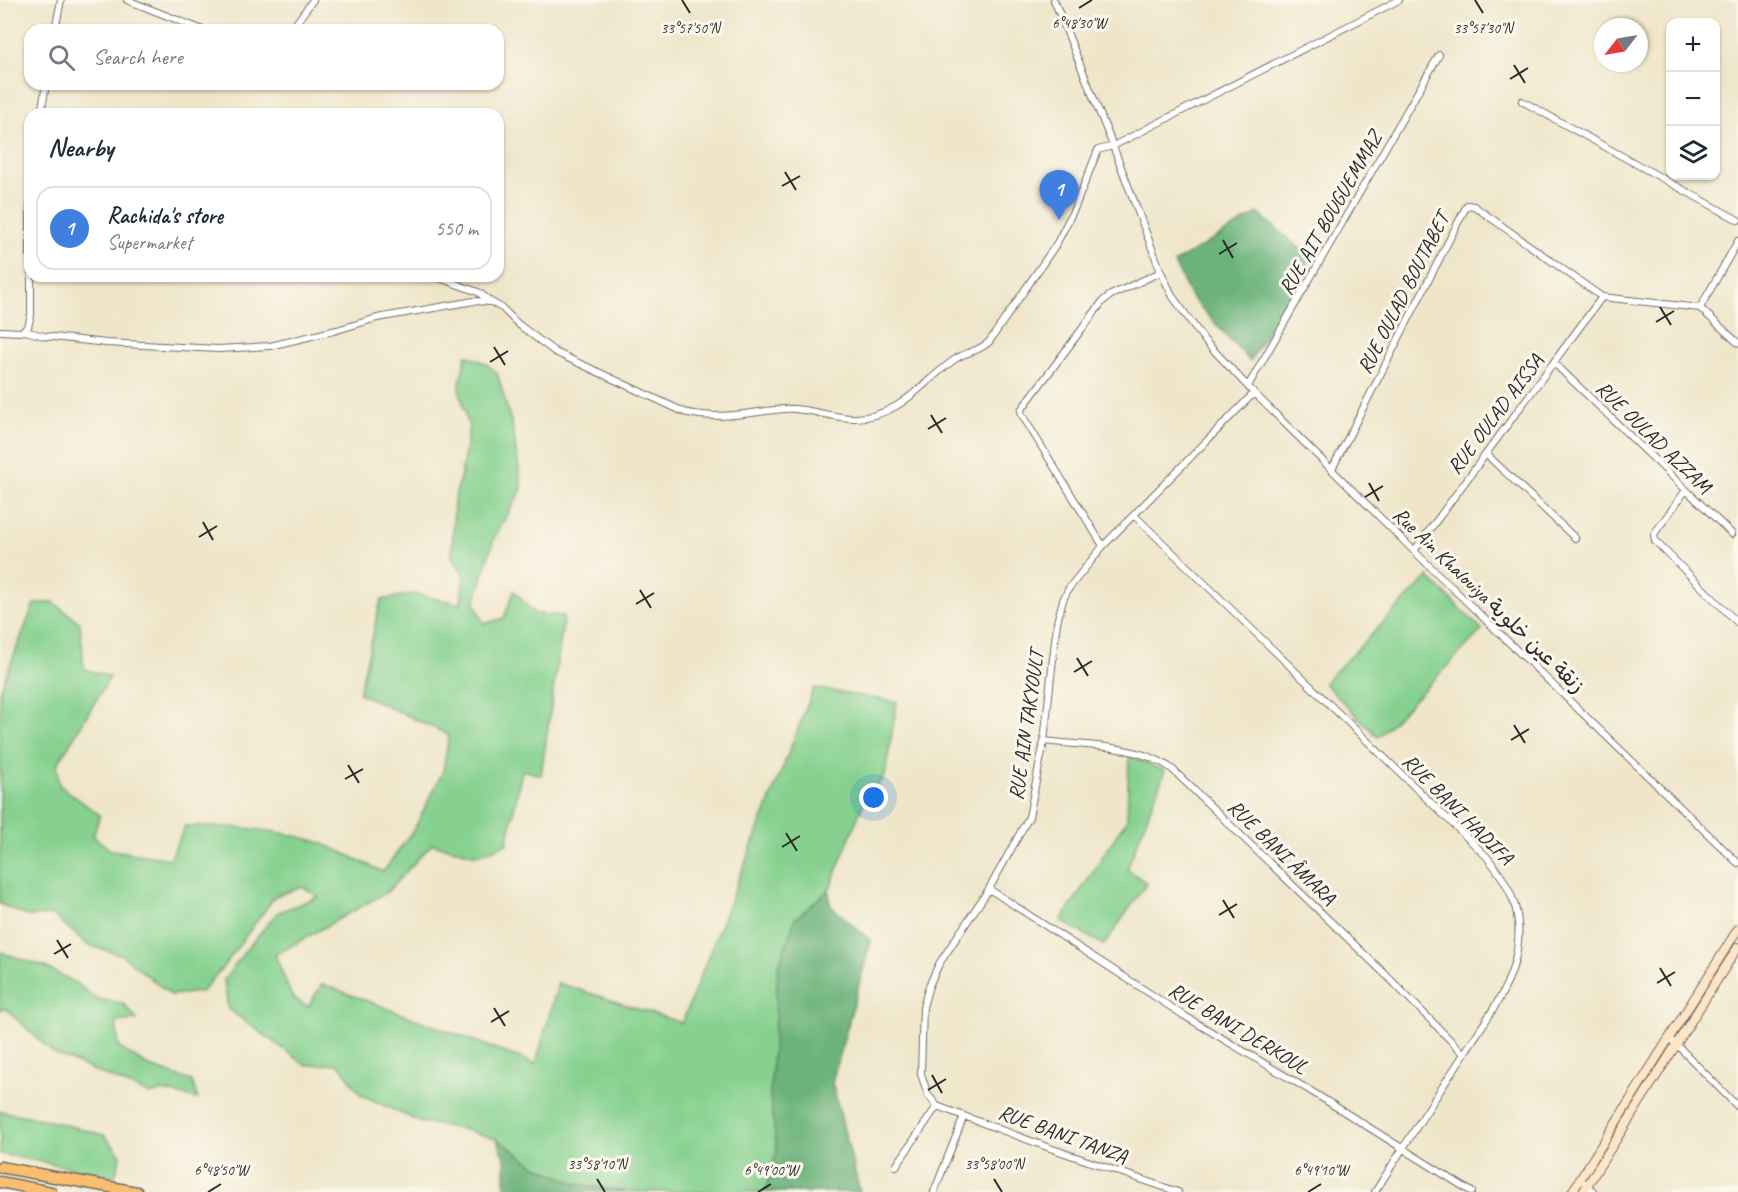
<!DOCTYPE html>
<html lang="en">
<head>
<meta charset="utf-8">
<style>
  body { margin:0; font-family:Caveat,"Playpen Sans Arabic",sans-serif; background:#f2f2f3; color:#1f2937 }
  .controls { position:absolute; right:18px; top:18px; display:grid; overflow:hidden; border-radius:12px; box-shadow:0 2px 4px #0004 }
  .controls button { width:54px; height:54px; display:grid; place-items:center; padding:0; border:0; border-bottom:2px solid #e0e1e3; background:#fff; color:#1f2937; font:30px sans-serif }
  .compass { position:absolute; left:1594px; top:18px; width:54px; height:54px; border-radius:50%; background:#fff; box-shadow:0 2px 4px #0004; rotate:239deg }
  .you { position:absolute; left:874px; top:798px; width:21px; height:21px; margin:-15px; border:4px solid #fff; border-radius:50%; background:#1a73e8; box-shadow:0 0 0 9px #1a73e833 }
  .badge { display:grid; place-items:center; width:39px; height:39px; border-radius:50%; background:#c8321e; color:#fff; font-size:20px; font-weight:700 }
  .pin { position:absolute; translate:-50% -50px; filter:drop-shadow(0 2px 3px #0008) }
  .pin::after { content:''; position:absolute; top:32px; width:21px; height:18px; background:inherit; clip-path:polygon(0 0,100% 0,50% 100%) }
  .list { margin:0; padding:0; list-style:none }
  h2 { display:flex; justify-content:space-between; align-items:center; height:78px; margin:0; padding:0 24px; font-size:26px }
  h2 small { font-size:20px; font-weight:400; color:#747a83 }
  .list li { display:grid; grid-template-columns:39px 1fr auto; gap:18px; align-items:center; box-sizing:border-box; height:84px; margin:0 12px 12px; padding:0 12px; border:2px solid #e0e1e3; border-radius:18px }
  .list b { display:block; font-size:22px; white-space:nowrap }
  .list p { margin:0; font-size:20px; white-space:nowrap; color:#747a83 }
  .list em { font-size:20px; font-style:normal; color:#747a83 }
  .icon { flex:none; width:33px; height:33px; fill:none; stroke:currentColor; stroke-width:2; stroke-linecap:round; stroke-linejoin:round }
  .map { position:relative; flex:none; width:1738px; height:1192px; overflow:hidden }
  .search { position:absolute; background:#fff; box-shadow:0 2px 4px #0004; left:24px; top:24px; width:480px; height:66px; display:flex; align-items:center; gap:15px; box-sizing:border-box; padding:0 21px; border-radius:18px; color:#747a83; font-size:22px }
  .panel { position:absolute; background:#fff; box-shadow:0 2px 4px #0004; left:24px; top:108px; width:480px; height:174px; border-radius:18px }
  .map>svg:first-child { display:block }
  .green { fill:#86d18f; stroke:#587e5d; stroke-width:1.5 }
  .forest { fill:#6cb37a; stroke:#4c6f52; stroke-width:1.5 }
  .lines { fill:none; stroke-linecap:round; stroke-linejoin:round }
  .street-casing { stroke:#706c63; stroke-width:8 }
  .secondary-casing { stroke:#706c63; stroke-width:10 }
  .highway-casing { stroke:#706c63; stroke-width:13 }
  .street { stroke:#fff; stroke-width:6 }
  .secondary { stroke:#fde5c5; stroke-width:8 }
  .highway { stroke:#fbbe6e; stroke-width:10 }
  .ticks { fill:none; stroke:#2b2b2b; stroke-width:2 }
  .labels { text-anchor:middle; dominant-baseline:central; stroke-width:6; stroke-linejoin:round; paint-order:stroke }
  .street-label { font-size:21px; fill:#2b2b2b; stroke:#fbf7ec }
  .ticks-label { font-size:15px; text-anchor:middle; fill:#2b2b2b; stroke:#fbf7ec; stroke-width:6; stroke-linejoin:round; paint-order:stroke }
</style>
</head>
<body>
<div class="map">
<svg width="1738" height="1192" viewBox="0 0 1738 1192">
  <rect width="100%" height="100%" fill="#fbf7ec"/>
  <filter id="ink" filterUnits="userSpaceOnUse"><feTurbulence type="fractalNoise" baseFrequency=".0167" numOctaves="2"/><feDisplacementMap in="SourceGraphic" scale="12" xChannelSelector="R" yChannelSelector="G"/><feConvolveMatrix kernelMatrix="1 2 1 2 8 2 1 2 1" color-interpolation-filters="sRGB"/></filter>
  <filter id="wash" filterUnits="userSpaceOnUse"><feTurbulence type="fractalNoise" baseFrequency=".008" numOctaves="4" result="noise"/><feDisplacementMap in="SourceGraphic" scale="24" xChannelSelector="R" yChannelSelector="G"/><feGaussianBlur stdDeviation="1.35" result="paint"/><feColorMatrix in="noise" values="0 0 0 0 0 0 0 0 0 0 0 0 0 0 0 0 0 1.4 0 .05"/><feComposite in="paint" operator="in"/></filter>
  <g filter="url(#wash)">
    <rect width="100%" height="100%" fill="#efe6ca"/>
    <!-- green -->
    <path class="green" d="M 466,355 L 485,363 L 497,373 L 512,425 L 522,489 L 494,538 L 475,603 L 484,624 L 504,618 L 514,591 L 535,614 L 564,616 L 541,775 L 522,770 L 507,844 L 477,855 L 432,844 L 387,892 L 275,955 L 292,997 L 308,1007 L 322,984 L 536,1064 L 558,983 L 682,1023 L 814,688 L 897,702 L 885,775 L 863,804 L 829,890 L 795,919 L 775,1035 L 770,1096 L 777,1151 L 765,1192 L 626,1192 L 577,1184 L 536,1166 L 497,1139 L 462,1129 L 420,1122 L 361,1095 L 339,1064 L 306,1065 L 228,1009 L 224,980 L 245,951 L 277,913 L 318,897 L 303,887 L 275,896 L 224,966 L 201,992 L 171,995 L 122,955 L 88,945 L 53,915 L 27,916 L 0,904 L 0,691 L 34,604 L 53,602 L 80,623 L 84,669 L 110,677 L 57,765 L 59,785 L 100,815 L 93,836 L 111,850 L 170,859 L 185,826 C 228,826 273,828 315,841 C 338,849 361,862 383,872 L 415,828 L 443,771 L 449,735 L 359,693 L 381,600 L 414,594 L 461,604 L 464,575 L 452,556 L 454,501 L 462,470 L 469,428 L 459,388 Z
      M 1428,577 L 1482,630 L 1378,737 L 1324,683 Z
      M 1129,756 L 1165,771 L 1127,869 L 1147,883 L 1104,945 L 1061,921 L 1127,819 Z
      M 0,952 L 43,966 L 74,982 L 97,999 L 123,1003 L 137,1020 L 116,1022 L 119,1048 L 150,1067 L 192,1081 L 198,1099 L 163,1091 L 151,1095 L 53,1053 L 5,1008 L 0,1010 Z
      M 0,1111 L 42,1119 L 104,1135 L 121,1155 L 115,1176 L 0,1154 Z"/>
    <!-- forest -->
    <path class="forest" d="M 1258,213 L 1311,258 L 1250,361 L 1191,297 L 1174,263 Z
      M 829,890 L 830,905 L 871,941 L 832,1082 L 860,1192 L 765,1192 L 777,1151 L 770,1096 L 778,968 L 795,919 Z
      M 497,1139 L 536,1166 L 577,1184 L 626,1192 L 505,1192 L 505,1159 Z"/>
  </g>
  <g filter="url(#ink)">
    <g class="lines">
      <defs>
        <path id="street" d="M 127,0 L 203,30
          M 1054,0 L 1113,146 L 1161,272 L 1173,297 L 1205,341 L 1254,393 L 1414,551 L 1738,863
          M 55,30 L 61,0
          M 291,30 L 313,0
          M 1522,101 L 1738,220
          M 41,114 L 46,84
          M 30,205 L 30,258
          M 434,276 L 478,292 L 490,301
          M 1700,308 L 1738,241
          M 1700,308 L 1738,343
          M 0,331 L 21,332 L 28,327 L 31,315 L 31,276
          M 25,331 L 44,336 L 106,343 L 218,349 L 270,346 L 337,330 L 377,318 L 474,301 L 491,302 L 502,308 L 518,324 L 555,352 L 684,412 C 720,421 749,412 784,409 C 809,407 832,419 856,418 C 903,416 923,380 957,358 C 968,351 978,352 989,342 L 1057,243 L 1075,207 L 1098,150 L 1113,146 L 1399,0
          M 1554,363 L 1732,534
          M 1248,386 L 1439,55
          M 1486,454 L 1575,538
          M 1332,469 L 1467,205 L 1474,206 L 1602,297 L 1700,308
          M 1686,490 L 1654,534 L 1655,541 L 1738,623
          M 1134,515 L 1487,857 C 1511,886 1523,913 1517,950 C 1511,991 1481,1026 1460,1060 C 1431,1104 1403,1148 1375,1192
          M 1103,546 L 1022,415 L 1021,410 L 1103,301 L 1111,295 L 1161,272
          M 1414,551 L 1602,297
          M 1044,741 C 1084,746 1139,744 1172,769 L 1387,976 L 1464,1054
          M 989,889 L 1183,1015 L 1314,1093 L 1472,1192
          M 1669,1039 L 1677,1045 L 1738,1107
          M 896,1166 L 937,1106
          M 1585,1183 L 1594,1192
          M 934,1192 L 964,1116
          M 1178,1192 L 1047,1147 L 937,1106 L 928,1095 L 921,1074 L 923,1007 L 929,986 L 939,964 L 989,889 L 1029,817 L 1044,741 L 1057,622 L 1063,600 L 1069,588 L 1103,546 L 1254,393"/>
        <path id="secondary" d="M 1572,1192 L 1738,929
          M 1583,1192 L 1738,947"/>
        <path id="highway" d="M 0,1167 L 137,1192
          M 0,1182 L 51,1192"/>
      </defs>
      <!-- street casing -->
      <use href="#street" class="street-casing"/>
      <!-- secondary casing -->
      <use href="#secondary" class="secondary-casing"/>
      <!-- highway casing -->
      <use href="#highway" class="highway-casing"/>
      <!-- street -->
      <use href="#street" class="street"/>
      <!-- secondary -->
      <use href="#secondary" class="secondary"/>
      <!-- highway -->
      <use href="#highway" class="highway"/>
    </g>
  </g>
  <!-- ticks -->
  <path class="ticks" d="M 682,0 L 690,13M 1475,0 L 1483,13M 1079,8 L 1092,0M 1514,65 L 1525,83M 1510,79 L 1528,68M 785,172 L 796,190M 782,186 L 800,176M 1223,240 L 1233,258M 1219,254 L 1237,243M 1660,307 L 1671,325M 1656,322 L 1674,311M 494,347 L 505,365M 490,362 L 508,351M 931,415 L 942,433M 928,429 L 946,418M 1369,483 L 1379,501M 1365,497 L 1383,486M 203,522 L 213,540M 199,537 L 217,526M 640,590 L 651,608M 636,604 L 654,593M 1077,658 L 1088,676M 1074,672 L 1092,661M 1514,725 L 1525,743M 1511,740 L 1529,729M 348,765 L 359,783M 345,779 L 363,769M 786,833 L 797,851M 782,847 L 800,836M 1223,900 L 1234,918M 1219,915 L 1237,904M 57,940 L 68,958M 54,954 L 71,944M 1660,968 L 1671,986M 1657,983 L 1675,972M 494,1008 L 505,1026M 491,1022 L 509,1011M 932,1075 L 942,1093M 928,1090 L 946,1079M 597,1179 L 605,1192M 994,1179 L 1002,1192M 208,1192 L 221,1184M 758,1192 L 771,1184M 1308,1192 L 1321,1184"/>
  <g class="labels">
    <!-- street labels -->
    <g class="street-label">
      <text transform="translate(1330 213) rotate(-60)">RUE AIT BOUGUEMMAZ</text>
      <text transform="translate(1403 293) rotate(-63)">RUE OULAD BOUTABET</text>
      <text transform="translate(1495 414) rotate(-53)">RUE OULAD AISSA</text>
      <text transform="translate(1654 437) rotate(44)">RUE OULAD AZZAM</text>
      <text transform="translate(1489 600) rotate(44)">Rue Ain Khalouiya زنقة عين خلوية</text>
      <text transform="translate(1026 725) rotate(-82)">RUE AIN TAKYOULT</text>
      <text transform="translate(1458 809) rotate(45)">RUE BANI HADIFA</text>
      <text transform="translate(1282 852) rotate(44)">RUE BANI ÂMARA</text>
      <text transform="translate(1238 1028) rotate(31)">RUE BANI DERKOUL</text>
      <text transform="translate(1063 1134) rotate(20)">RUE BANI TANZA</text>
    </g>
  </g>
  <g class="ticks-label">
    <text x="1079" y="28">6°48'30"W</text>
    <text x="690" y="33">33°57'50"N</text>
    <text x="1483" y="33">33°57'30"N</text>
    <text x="597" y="1169">33°58'10"N</text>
    <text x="994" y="1169">33°58'00"N</text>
    <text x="221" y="1175">6°48'50"W</text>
    <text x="771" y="1175">6°49'00"W</text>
    <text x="1321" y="1175">6°49'10"W</text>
  </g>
</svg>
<div class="controls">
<button>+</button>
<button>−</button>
<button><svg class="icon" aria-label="layers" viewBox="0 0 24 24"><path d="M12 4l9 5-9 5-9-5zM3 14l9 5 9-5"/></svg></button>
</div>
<svg class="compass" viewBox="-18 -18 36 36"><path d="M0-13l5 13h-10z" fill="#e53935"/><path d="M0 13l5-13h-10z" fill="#747a83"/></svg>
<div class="you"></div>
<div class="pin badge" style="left:1059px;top:220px;background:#3f7fe0">1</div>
<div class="search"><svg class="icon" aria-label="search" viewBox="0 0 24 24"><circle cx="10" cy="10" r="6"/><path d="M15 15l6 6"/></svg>Search here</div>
<section class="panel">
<h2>Nearby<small></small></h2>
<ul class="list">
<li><span class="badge" style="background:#3f7fe0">1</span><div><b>Rachida's store</b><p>Supermarket</p></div><em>550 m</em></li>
</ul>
</section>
</div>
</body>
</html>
